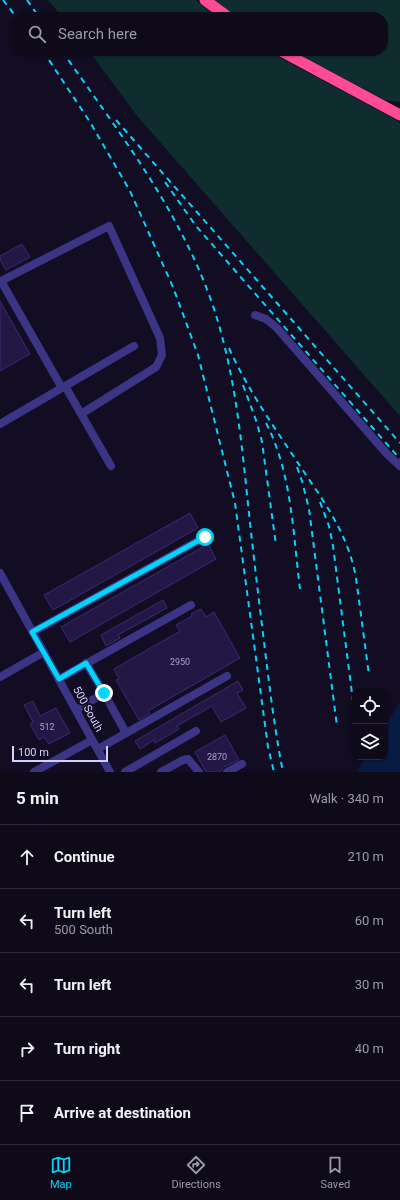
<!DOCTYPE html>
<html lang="en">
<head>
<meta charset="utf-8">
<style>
  body { margin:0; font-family:Roboto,sans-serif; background:#1c1827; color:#f1f3f6 }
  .controls { position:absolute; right:12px; bottom:12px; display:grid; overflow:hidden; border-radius:8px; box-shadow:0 1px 3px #0004 }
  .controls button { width:36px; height:36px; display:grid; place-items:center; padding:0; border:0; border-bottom:1px solid #2e2b39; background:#0e0a1a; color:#f1f3f6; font:20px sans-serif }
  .scale { position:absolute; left:12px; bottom:10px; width:96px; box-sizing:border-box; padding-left:4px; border:2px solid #d7cfff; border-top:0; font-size:11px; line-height:14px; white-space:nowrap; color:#d7cfff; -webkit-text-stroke:3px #120d23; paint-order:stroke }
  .stop { position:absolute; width:12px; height:12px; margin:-9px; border:3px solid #00d5fa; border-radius:50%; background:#fff }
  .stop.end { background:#00d5fa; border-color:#fff; box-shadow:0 1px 4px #0008 }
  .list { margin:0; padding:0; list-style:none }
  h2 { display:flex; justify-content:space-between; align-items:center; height:52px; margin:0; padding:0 16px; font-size:17px }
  h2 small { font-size:13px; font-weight:400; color:#9b9aa2 }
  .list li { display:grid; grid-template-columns:26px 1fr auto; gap:12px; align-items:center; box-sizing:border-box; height:64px; padding:0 16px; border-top:1px solid #2e2b39 }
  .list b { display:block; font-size:15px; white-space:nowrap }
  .list p { margin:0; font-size:13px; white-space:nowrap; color:#9b9aa2 }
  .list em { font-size:13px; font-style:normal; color:#9b9aa2 }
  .icon { flex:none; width:22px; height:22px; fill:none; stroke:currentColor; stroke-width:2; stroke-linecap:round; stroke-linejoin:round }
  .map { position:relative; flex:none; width:400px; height:772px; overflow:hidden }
  .search { position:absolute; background:#0e0a1a; box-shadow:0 1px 3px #0004; left:12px; right:12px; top:12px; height:44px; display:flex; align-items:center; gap:10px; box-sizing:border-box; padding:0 14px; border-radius:16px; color:#9b9aa2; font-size:15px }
  .sheet { height:372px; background:#0e0a1a }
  nav { display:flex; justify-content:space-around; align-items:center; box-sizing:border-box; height:56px; border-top:1px solid #2e2b39; background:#0e0a1a; font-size:11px; color:#9b9aa2 }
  nav a { display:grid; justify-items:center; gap:2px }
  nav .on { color:#00d5fa }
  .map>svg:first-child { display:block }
  .green { fill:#0f2d2e }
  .water { fill:#071a42 }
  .building { fill:#231845; stroke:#3b2973 }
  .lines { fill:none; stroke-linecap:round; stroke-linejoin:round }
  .minor { stroke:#3c3585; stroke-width:8 }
  .highway { stroke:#ff4a98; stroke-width:11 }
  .rail { stroke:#00d5fa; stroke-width:2; stroke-dasharray:6 5; stroke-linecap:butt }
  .route { stroke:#00d5fa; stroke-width:5 }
  .labels { text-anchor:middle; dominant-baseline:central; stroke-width:4; stroke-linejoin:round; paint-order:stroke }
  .number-label { font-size:9px; fill:#aaa1d0 }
  .street-label { font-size:11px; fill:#d7cfff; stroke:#120d23 }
</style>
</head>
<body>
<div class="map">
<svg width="400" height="772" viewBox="0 0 400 772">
  <rect width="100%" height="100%" fill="#120d23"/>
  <!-- green -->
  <path class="green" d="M 48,0 L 196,0 L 216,17 L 62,17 Z
    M 213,0 L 400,0 L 400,102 L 385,100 L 292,51 L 383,51 L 383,17 L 236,17 Z
    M 89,51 L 267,51 L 395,119 L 400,123 L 400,416 L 138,117 Z"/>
  <!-- water -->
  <path class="water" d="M 400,702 L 400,772 L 357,772 L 366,757 L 385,757 L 385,727 Z"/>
  <!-- building -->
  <path class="building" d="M 22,244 L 30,257 L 6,270 L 0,260 L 0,256 Z
    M 0,301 L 30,354 L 0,371 Z
    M 190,513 L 198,528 L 53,610 L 44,595 Z
    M 208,544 L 216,559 L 70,642 L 61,627 Z
    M 163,600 L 167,608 L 118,635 L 120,638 L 106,646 L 101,635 Z
    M 201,609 L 206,617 L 214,612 L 240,658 L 148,711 L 150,713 L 139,720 L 116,680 L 119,679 L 114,669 L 180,631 L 176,625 L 192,616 L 191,614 Z
    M 238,681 L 243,690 L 237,693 L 246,708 L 221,722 L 212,706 L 177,726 L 179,729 L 155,743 L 154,740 L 140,749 L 135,741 Z
    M 33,701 L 40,716 L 56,708 L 70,733 L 49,744 L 44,737 L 39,740 L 30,724 L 33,722 L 24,705 Z
    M 225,735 L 239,760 L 224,767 L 220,772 L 206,772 L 195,752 Z"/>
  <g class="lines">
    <!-- minor -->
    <path class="minor" d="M 1,281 L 109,226 L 160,338 L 162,355 L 156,367 L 81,414
      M 0,282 L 1,281 L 62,388
      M 255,315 L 266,319 L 277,328 L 387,454 L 400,466
      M 65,386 L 111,466
      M 0,424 L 134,346
      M 0,573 L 110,772
      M 33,632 L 205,537
      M 0,677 L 44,652
      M 59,679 L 191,605
      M 104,693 L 126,733
      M 76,710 L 104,693 L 86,663
      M 98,749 L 227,676
      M 34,772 L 92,740
      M 125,772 L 196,731
      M 161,772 L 183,760 L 188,759 L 199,772
      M 227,772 L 242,764"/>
    <!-- highway -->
    <path class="highway" d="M 205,0 L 228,17
      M 281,51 L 400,115"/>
    <!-- rail -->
    <path class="rail" d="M 3,0 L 17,18
      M 27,0 L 39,17
      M 43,51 L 90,122 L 130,191 L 173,287 L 198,355 L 235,503 L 268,747 L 274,772
      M 62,51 C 118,131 179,209 212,303 C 234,367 241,436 248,504 C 253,552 259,601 265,650 C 270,691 275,732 283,772
      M 116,120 L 400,443
      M 165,182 L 196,226 L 400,459
      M 229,348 C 249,393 279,434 306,475 C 328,507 349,538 356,578 L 369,675
      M 243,385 L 257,423 L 262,442 L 276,545
      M 266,423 C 292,473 293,534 300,589
      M 297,467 L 302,481 L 309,509 L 337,726
      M 320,502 L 329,526 L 333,546 L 353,701"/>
  </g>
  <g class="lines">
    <!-- route -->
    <path class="route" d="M 104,693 L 86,663 L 59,679 L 32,632 L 205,537"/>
  </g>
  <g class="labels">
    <!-- number labels -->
    <g class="number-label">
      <text x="180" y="662">2950</text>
      <text x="47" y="727">512</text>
      <text x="217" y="757">2870</text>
    </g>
    <!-- street labels -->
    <g class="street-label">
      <text transform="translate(88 709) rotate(61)">500 South</text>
    </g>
  </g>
</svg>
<div class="controls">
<button><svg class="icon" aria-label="locate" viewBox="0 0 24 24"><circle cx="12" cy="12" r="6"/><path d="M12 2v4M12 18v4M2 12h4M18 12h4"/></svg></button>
<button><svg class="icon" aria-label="layers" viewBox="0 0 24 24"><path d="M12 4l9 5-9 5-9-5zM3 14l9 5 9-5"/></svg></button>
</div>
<div class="scale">100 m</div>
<div class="stop" style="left:205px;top:537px"></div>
<div class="stop end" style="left:104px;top:693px"></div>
<div class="search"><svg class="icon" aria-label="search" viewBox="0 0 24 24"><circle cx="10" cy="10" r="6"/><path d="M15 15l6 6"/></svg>Search here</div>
</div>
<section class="sheet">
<h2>5 min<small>Walk · 340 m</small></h2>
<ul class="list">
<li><svg class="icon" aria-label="ahead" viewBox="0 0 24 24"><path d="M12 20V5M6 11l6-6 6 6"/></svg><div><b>Continue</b></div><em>210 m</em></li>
<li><svg class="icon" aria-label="left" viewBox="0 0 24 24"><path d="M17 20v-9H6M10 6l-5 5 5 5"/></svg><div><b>Turn left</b><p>500 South</p></div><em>60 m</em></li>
<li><svg class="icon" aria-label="left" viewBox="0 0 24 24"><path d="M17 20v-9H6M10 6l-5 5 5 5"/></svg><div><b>Turn left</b></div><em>30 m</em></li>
<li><svg class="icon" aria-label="right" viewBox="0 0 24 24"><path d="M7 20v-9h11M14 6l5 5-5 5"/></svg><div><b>Turn right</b></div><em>40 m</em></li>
<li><svg class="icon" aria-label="arrive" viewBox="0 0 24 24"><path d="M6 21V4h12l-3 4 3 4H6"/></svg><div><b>Arrive at destination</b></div></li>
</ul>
</section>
<nav>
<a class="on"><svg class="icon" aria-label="map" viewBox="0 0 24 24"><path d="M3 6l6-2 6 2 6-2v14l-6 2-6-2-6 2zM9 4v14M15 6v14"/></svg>Map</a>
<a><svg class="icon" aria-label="directions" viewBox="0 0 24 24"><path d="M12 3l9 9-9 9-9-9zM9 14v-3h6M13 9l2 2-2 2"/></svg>Directions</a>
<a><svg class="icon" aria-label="saved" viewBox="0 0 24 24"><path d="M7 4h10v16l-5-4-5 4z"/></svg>Saved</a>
</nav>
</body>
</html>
